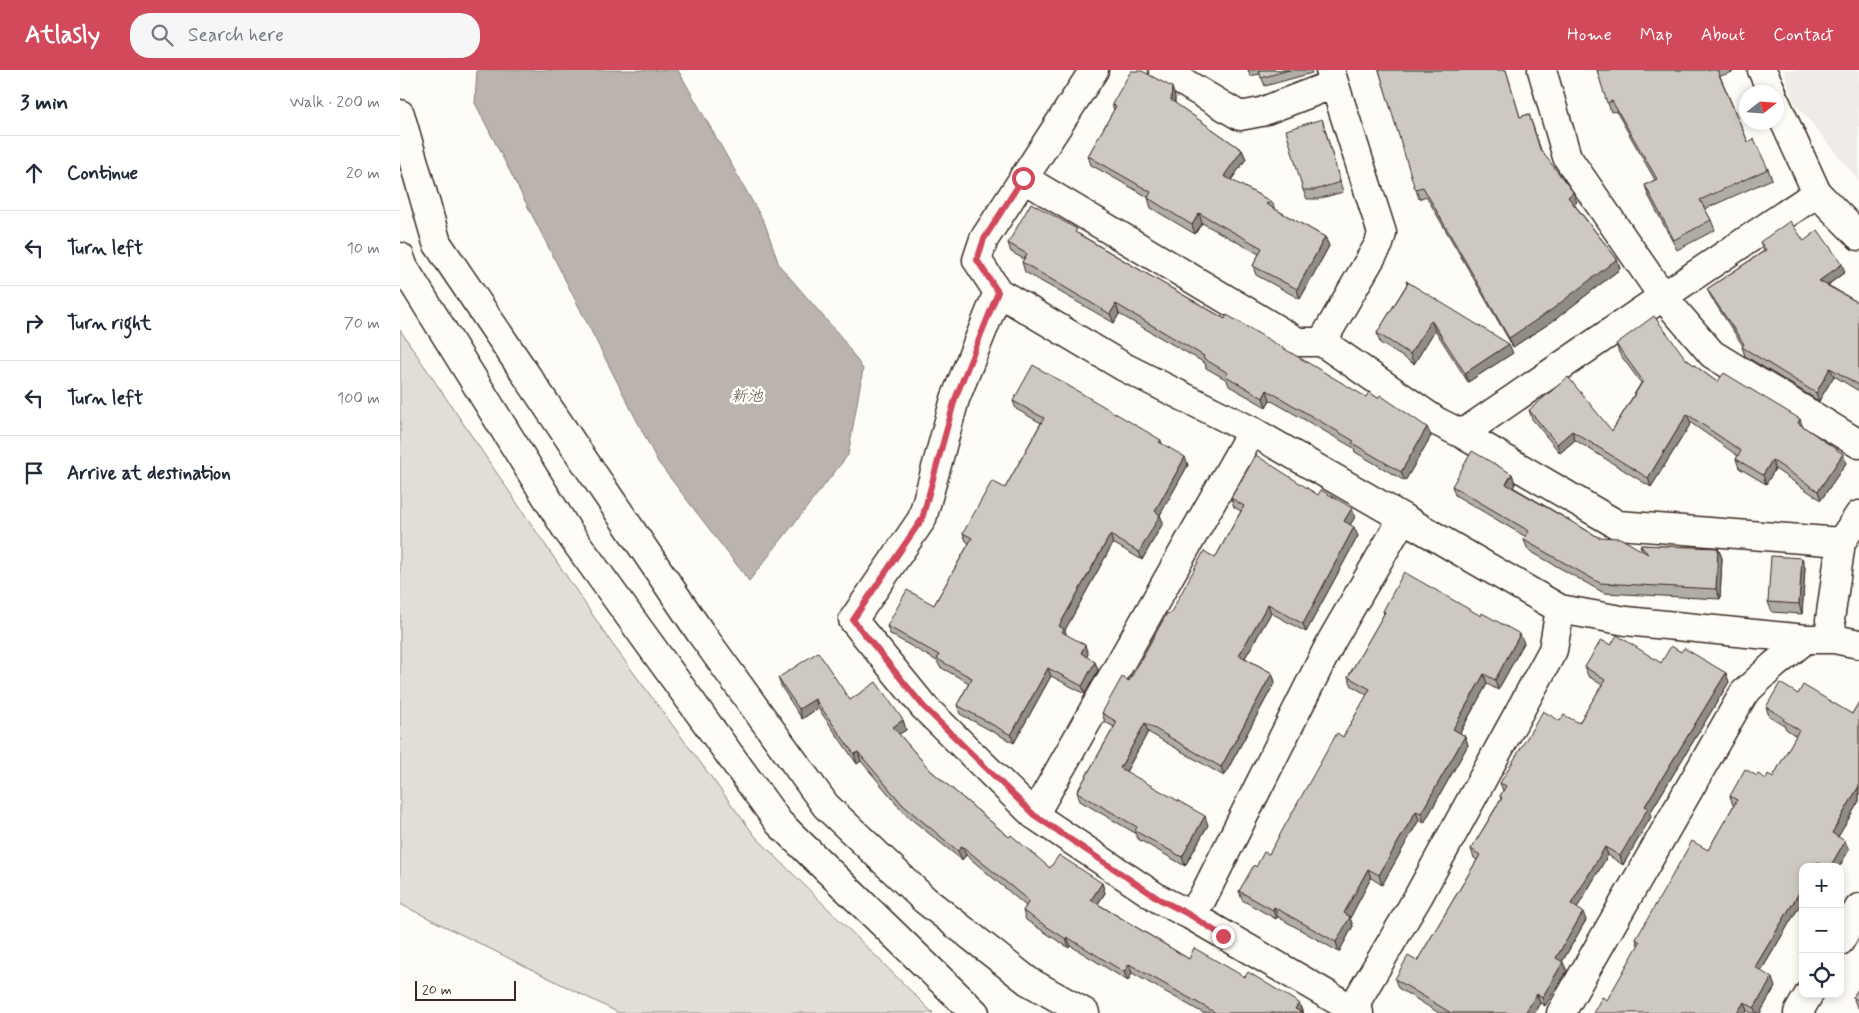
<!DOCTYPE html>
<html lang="en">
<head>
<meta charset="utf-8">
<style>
  body { margin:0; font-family:Mynerve,"Klee One",sans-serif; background:#f6f6f7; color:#1f2937 }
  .controls { position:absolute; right:15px; bottom:15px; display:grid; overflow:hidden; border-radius:10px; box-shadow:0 2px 8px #0003 }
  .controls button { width:45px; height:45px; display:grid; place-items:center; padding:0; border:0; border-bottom:1px solid #e0e1e3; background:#fff; color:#1f2937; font:25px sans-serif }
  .compass { position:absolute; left:1339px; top:15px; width:45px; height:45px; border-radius:50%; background:#fff; box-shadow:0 2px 8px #0003; rotate:73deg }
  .scale { position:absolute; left:15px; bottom:12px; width:101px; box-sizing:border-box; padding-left:5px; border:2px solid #3b2a1e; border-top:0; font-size:14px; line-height:18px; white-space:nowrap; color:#3b2a1e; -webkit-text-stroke:4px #fdfcf7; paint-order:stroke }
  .stop { position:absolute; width:15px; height:15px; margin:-11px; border:4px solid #d1495b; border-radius:50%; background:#fff }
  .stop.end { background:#d1495b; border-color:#fff; box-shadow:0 1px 5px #0008 }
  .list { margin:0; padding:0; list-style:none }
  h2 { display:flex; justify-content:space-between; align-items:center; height:65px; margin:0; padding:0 20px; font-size:21px }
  h2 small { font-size:16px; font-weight:400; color:#747a83 }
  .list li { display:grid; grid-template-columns:32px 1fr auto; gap:15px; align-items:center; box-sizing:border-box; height:75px; padding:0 20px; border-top:1px solid #e0e1e3 }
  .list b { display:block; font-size:19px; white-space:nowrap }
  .list em { font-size:16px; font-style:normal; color:#747a83 }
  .icon { flex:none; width:28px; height:28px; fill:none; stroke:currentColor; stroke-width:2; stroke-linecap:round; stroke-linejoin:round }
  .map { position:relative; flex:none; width:1459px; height:943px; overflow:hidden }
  header { display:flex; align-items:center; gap:30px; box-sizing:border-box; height:70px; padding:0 25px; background:#d1495b; color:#fff }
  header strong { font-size:24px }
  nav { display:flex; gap:28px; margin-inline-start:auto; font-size:18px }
  .search { width:350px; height:45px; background:#f6f6f7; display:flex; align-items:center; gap:12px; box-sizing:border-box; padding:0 18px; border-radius:20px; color:#747a83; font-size:19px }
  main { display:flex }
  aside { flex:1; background:#fff }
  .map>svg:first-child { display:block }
  .built { fill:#efece7 }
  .green { fill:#e1ded7; stroke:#8e847a }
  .water { fill:#bbb4ad; stroke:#887d74 }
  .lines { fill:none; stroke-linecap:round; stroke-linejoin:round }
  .minor-casing { stroke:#3b2a1e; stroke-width:31 }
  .minor { stroke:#fdfcf7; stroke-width:28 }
  .wall { fill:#b0aca7; stroke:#3b2a1e }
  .shaded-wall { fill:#908c88; stroke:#3b2a1e }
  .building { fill:#cdc8c2; stroke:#3b2a1e }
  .route { stroke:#d1495b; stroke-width:6 }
  .labels { text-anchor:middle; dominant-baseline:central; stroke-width:5; stroke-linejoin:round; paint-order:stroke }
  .water-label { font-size:16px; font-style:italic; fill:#615349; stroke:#fdfcf7 }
</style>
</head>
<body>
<header>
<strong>Atlasly</strong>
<div class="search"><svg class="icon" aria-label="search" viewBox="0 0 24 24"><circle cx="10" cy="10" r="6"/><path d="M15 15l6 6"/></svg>Search here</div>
<nav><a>Home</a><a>Map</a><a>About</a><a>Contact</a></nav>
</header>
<main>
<aside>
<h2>3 min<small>Walk · 200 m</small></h2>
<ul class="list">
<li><svg class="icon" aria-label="ahead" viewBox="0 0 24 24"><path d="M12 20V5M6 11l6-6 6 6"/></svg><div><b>Continue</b></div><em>20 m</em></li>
<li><svg class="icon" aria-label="left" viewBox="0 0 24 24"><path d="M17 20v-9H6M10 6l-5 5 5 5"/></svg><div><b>Turn left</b></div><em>10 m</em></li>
<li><svg class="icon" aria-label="right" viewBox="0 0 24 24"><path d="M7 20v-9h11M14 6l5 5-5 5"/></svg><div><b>Turn right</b></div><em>70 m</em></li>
<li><svg class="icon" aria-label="left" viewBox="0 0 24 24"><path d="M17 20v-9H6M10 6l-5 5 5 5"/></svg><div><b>Turn left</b></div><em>100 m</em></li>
<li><svg class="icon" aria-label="arrive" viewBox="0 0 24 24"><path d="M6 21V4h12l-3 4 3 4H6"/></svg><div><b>Arrive at destination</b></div></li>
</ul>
</aside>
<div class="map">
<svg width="1459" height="943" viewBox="0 0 1459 943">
  <rect width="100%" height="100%" fill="#fdfcf7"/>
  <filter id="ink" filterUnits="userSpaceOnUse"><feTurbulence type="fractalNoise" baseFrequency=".02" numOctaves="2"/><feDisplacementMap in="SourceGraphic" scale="10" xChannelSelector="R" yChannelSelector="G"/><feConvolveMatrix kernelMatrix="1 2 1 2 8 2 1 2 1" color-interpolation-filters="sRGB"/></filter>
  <g filter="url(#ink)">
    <!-- built -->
    <path class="built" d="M 1384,0 L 1459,0 L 1459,111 L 1393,31 Z"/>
    <!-- green -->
    <path class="green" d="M 0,260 L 213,575 L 355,766 L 533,943 L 219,943 L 0,834 Z"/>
    <!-- water -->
    <path class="water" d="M 77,0 L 278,0 L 365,154 L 379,195 L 441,267 L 463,299 L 448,385 L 349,511 L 258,392 L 75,33 Z"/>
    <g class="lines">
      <defs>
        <path id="minor" d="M 763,0 L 840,46 L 861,42 L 934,14
          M 930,0 L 982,163 L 979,174 L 922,272 L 1036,351 L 1062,364 L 1243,240 L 1417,123
          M 1142,0 L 1167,87 L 1264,228 L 1312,284 L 1459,374
          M 1362,0 L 1372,22
          M 1376,33 L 1417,123 L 1459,166
          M 0,44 L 37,173 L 300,562 L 426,736 L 525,830 L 628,911 L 685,943
          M 623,108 L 898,272 L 922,272
          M 0,187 L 4,198 L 167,460 L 379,753 L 575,943
          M 598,222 L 724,297 L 852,361 L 634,745 L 524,637 L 453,550 L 522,449 L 555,329 Z
          M 598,222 L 577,190 L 584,169 L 694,0
          M 852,361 L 1003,448
          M 1062,364 L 1218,455 L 1441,472
          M 1160,539 L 1226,551 L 1406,569
          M 1434,569 L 1430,550 L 1441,472 L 1459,445
          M 634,745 L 759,829 L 790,845 L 959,943
          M 790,845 L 802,829 L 932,570 L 1003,448 L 1160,539 L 1153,580 L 1018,827 L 952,939
          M 1440,871 L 1459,838
          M 1161,943 L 1344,623 L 1374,595 L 1406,569 L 1434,569 L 1459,574
          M 1398,943 L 1409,924"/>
      </defs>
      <!-- minor casing -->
      <use href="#minor" class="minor-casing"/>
      <!-- minor -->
      <use href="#minor" class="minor"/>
    </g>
    <!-- wall -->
    <path class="wall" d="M 848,0 L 911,0 L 912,3 L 865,16 L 860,4 L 850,6 Z
      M 979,0 L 1106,0 L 1120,47 L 1129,44 L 1141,80 L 1177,132 L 1174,134 L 1217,189 L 1220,199 L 1153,251 L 1113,277 L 1026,126 L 1019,129 Z
      M 1197,0 L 1333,0 L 1333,2 L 1320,6 L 1348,72 L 1368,99 L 1372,109 L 1305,139 L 1311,150 L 1315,160 L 1277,180 L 1248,125 L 1245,115 L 1255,110 L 1216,41 L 1211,42 Z
      M 775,27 L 775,33 L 842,80 L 846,89 L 831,110 L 872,132 L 875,139 L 925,167 L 929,176 L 900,229 L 856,205 L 853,196 L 859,184 L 802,153 L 795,164 L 751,138 L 748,128 L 748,127 L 691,95 L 688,86 L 714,40 L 712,34 Z
      M 922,49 L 925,59 L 943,122 L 918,129 L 907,129 L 903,120 Z
      M 679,164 L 764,214 L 1031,366 L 1005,411 L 955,382 L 954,378 L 870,330 L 866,337 L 829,316 L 827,310 L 806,298 L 805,293 L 719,244 L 714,253 L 625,202 L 622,192 L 624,189 L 611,182 L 608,173 Z
      M 1404,171 L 1445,202 L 1428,215 L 1459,233 L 1459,321 L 1434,306 L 1419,331 L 1345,286 L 1342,277 L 1343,276 L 1311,227 L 1307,219 L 1364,181 L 1360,172 Z
      M 1006,211 L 1113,283 L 1068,312 L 1035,260 L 1014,294 L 980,273 L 977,263 L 1007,214 Z
      M 1216,274 L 1286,289 L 1317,312 L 1402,356 L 1446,393 L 1421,430 L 1375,399 L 1366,414 L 1339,398 L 1336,389 L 1338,386 L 1291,353 L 1251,417 L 1175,370 L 1160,383 L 1132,349 L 1129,340 L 1212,361 L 1241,313 L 1219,283 Z
      M 613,331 L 761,370 L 762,374 L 788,395 L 760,445 L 763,453 L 742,490 L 713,473 L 665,560 L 666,565 L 688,584 L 686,587 L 695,592 L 698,600 L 685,624 L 651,606 L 614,673 L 560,644 L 557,635 L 569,613 L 540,597 L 537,591 L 490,564 L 487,556 L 534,535 L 569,473 L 566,471 L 563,463 L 605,418 L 641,353 L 616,339 Z
      M 1112,404 L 1115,414 L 1113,417 L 1198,467 L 1242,481 L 1240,475 L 1318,478 L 1322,488 L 1320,529 L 1204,523 L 1128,480 L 1124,470 L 1126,467 L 1055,425 L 1052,416 Z
      M 918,425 L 955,447 L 950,455 L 958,466 L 906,562 L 871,543 L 845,588 L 872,603 L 875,612 L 824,706 L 748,662 L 726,702 L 808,755 L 785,796 L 738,769 L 735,763 L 680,731 L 677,722 L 714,657 L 705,652 L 702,643 L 729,611 L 770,544 L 815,488 L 841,441 L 834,437 L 831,428 Z
      M 1402,488 L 1405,498 L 1402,544 L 1372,542 L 1368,532 Z
      M 983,541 L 1124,573 L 1098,620 L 1087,614 L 1060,663 L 1065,666 L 1068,675 L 1024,753 L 1019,750 L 982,815 L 971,808 L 950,848 L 953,856 L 939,882 L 878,847 L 876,849 L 842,830 L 839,821 L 856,797 L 869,784 L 943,667 L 967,625 L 952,616 L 948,607 L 984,544 Z
      M 1211,575 L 1261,593 L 1281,582 L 1326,603 L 1329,612 L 1250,743 L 1251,747 L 1223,795 L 1208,785 L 1177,838 L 1186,850 L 1162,892 L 1167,901 L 1145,936 L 1140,933 L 1134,943 L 1039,943 L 998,918 L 995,909 L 1017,891 L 1077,790 L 1074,788 L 1071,779 L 1101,729 L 1100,726 L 1103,721 L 1100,713 L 1160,651 L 1179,653 L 1202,615 L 1188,606 L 1185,597 Z
      M 378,608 L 450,630 L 503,650 L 506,660 L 499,664 L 530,700 L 609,767 L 650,798 L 702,813 L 705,823 L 698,834 L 789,889 L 845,907 L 899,933 L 903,943 L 803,943 L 732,903 L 728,911 L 671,876 L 669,878 L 626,850 L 623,841 L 626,836 L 566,785 L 562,790 L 506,745 L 461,691 L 457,694 L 418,638 L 402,649 L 382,618 Z
      M 1398,624 L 1452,644 L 1459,632 L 1459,731 L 1438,767 L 1449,780 L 1439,797 L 1403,797 L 1403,830 L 1361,901 L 1375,917 L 1360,943 L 1351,943 L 1238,875 L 1236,869 L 1308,780 L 1334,735 L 1333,735 L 1330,726 L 1357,706 L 1366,709 L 1373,707 L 1396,666 L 1386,659 L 1384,655 L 1369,646 L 1366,637 Z
      M 1459,918 L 1459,938 L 1457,937 L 1453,927 Z"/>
    <!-- shaded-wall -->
    <path class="shaded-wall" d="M 772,17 L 775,27 L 774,39 L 771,30 Z
      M 842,80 L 846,89 L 827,116 L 824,106 Z
      M 1173,122 L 1177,132 L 1172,136 L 1168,127 Z
      M 799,143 L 802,153 L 795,164 L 792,155 Z
      M 925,167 L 929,176 L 900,229 L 897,219 Z
      M 1217,189 L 1220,199 L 1153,251 L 1113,277 L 1109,268 Z
      M 1442,194 L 1445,202 L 1422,219 L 1419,211 Z
      M 716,234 L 719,244 L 714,253 L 710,244 Z
      M 1031,250 L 1035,260 L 1014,294 L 1010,284 Z
      M 1109,274 L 1113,283 L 1068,312 L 1065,303 Z
      M 1430,298 L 1434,306 L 1419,331 L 1416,323 Z
      M 867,320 L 870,330 L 866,337 L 863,328 Z
      M 1287,344 L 1291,353 L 1251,417 L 1248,408 Z
      M 1400,349 L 1403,358 L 1398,353 Z
      M 1027,357 L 1031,366 L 1005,411 L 1001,402 Z
      M 1172,361 L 1175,370 L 1160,383 L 1157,374 Z
      M 1443,384 L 1446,393 L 1421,430 L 1418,421 Z
      M 785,387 L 788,395 L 760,445 L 763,453 L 742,490 L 739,482 L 755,441 Z
      M 1372,390 L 1375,399 L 1366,414 L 1363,405 Z
      M 1112,404 L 1115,414 L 1110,423 L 1106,414 Z
      M 952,438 L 955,447 L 947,460 L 944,451 Z
      M 954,457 L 958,466 L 906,562 L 903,554 Z
      M 710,465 L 713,473 L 665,560 L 667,567 L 665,571 L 659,556 Z
      M 1318,478 L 1322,488 L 1320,529 L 1316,519 Z
      M 1402,488 L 1405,498 L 1402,544 L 1399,534 Z
      M 868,534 L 871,543 L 842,593 L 839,585 Z
      M 1120,564 L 1124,573 L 1098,620 L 1095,610 Z
      M 685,575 L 688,584 L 684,592 L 681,583 Z
      M 695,592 L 698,600 L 685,624 L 682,616 Z
      M 648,598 L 651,606 L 614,673 L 611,665 Z
      M 872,603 L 875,612 L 824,706 L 821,697 Z
      M 1326,603 L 1329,612 L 1250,743 L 1251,747 L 1223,795 L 1220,786 L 1245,736 Z
      M 1084,604 L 1087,614 L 1056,669 L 1053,659 Z
      M 415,629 L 418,638 L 402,649 L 399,639 Z
      M 503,650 L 506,660 L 496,666 L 493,657 Z
      M 745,653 L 748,662 L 723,707 L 720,698 Z
      M 1065,666 L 1068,675 L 1024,753 L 1021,743 Z
      M 458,682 L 461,691 L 457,694 L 454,684 Z
      M 1459,716 L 1459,731 L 1435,772 L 1432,763 Z
      M 1016,741 L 1019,750 L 982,815 L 979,805 Z
      M 805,746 L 808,755 L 785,796 L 782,787 Z
      M 1445,771 L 1449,780 L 1439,797 L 1430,797 Z
      M 562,776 L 566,785 L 562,790 L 558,781 Z
      M 1205,777 L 1208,785 L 1174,843 L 1171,834 Z
      M 1417,792 L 1419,797 L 1414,797 Z
      M 968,799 L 971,808 L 950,848 L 953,856 L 939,882 L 936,872 L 944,843 Z
      M 702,813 L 705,823 L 694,839 L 691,830 Z
      M 1403,816 L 1403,830 L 1358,906 L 1355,897 Z
      M 874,837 L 878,847 L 876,849 L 873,840 Z
      M 1183,842 L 1186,850 L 1159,897 L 1156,888 Z
      M 667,867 L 671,876 L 669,878 L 666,869 Z
      M 1163,892 L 1167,901 L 1145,936 L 1142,928 Z
      M 729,894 L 732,903 L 728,911 L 724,902 Z
      M 1372,908 L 1375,917 L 1360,943 L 1356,943 L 1354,938 Z
      M 1137,924 L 1140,933 L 1134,943 L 1125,943 Z
      M 1344,932 L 1347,941 L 1346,943 L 1337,943 Z
      M 899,933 L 902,942 L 902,943 L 895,939 Z"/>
    <!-- building -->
    <path class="building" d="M 859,0 L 889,0 L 861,8 Z
      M 979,0 L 1106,0 L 1120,47 L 1129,44 L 1140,79 L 1173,122 L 1168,127 L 1217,189 L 1150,241 L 1109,268 L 1023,117 L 1015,119 Z
      M 1197,0 L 1317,0 L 1348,72 L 1354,69 L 1368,99 L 1300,130 L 1311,150 L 1274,170 L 1245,115 L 1257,109 L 1212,31 L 1207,33 Z
      M 731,1 L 742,1 L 772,17 L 771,30 L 842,80 L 824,106 L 872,132 L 866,134 L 925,167 L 897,219 L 853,196 L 862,178 L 799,143 L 792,155 L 748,128 L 751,122 L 688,86 L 716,36 L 712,34 Z
      M 922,49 L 940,112 L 915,120 L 903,120 L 886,60 Z
      M 631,133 L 677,159 L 675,162 L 764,214 L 825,249 L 827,245 L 966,327 L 969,322 L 978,328 L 980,325 L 1027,357 L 1001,402 L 952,373 L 954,371 L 867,320 L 863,328 L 826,306 L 828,303 L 803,288 L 804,286 L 716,234 L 710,244 L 622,192 L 627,184 L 608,173 Z
      M 1390,151 L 1404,171 L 1418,160 L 1442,194 L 1419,211 L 1459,233 L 1459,315 L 1430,298 L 1416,323 L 1342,277 L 1344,274 L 1307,219 L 1366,180 L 1360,172 Z
      M 1006,211 L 1109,274 L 1065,303 L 1031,250 L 1010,284 L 977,263 L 1008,213 Z
      M 1254,246 L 1286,289 L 1317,312 L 1324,303 L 1400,349 L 1398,353 L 1443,384 L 1418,421 L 1372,390 L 1363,405 L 1336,389 L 1341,381 L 1287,344 L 1248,408 L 1172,361 L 1157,374 L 1129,340 L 1168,307 L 1212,361 L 1243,311 L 1216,274 Z
      M 633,295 L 761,370 L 759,372 L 785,387 L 755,441 L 760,445 L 739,482 L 710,465 L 659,556 L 664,559 L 662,562 L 685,575 L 681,583 L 695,592 L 682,616 L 648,598 L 611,665 L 557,635 L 572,608 L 537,589 L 539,585 L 487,556 L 507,520 L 534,535 L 572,468 L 563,463 L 592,411 L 605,418 L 644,348 L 613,331 Z
      M 1072,381 L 1112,404 L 1106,414 L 1198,467 L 1220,468 L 1248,484 L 1240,475 L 1318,478 L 1316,519 L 1200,513 L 1124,470 L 1129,461 L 1052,416 Z
      M 856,385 L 918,425 L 921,420 L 952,438 L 944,451 L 954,457 L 903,554 L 868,534 L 839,585 L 872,603 L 821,697 L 745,653 L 720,698 L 805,746 L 782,787 L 735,761 L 737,757 L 677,722 L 717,652 L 702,643 L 722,607 L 729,611 L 767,543 L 770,544 L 804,481 L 815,488 L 844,436 L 831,428 Z
      M 1371,486 L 1402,488 L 1399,534 L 1368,532 Z
      M 1004,502 L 1081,546 L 1082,543 L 1120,564 L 1095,610 L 1084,604 L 1053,659 L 1065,666 L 1021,743 L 1016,741 L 979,805 L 968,799 L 944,843 L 950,847 L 936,872 L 874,837 L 873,840 L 839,821 L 854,795 L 856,797 L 864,782 L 869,784 L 937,663 L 943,667 L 970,619 L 948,607 L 985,542 L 983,541 Z
      M 1217,565 L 1261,593 L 1271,576 L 1281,582 L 1284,578 L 1326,603 L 1245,736 L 1248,738 L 1220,786 L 1205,777 L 1171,834 L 1183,842 L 1156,888 L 1163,892 L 1142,928 L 1137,924 L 1125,943 L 1051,943 L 995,909 L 1008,886 L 1017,891 L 1080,785 L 1071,779 L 1102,728 L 1100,726 L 1106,716 L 1100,713 L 1143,641 L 1160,651 L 1164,645 L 1179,653 L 1205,610 L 1185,597 L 1201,570 L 1211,575 Z
      M 418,582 L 450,630 L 476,612 L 503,650 L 493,657 L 530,700 L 609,767 L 611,765 L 650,798 L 659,785 L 702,813 L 691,830 L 789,889 L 794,878 L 845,907 L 848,902 L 899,933 L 895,939 L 903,943 L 816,943 L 729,894 L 724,902 L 667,867 L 666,869 L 623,841 L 629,831 L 562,776 L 558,781 L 503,735 L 458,682 L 454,684 L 415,629 L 399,639 L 378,608 Z
      M 1380,613 L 1398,624 L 1403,615 L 1452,644 L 1459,632 L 1459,716 L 1432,763 L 1445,771 L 1430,797 L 1426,797 L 1417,792 L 1414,797 L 1403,797 L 1403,816 L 1355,897 L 1372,908 L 1354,938 L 1344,932 L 1337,943 L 1193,943 L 1202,927 L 1207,930 L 1240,872 L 1236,869 L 1292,771 L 1308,780 L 1337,730 L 1330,726 L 1345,699 L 1357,706 L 1358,704 L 1366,709 L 1368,704 L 1373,707 L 1399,660 L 1383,650 L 1384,648 L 1366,637 Z
      M 1459,918 L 1459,931 L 1453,927 Z"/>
  </g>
  <g class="lines" filter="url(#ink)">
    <!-- route -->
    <path class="route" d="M 623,108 L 584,169 L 577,190 L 598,222 L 555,329 L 522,449 L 453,550 L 524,637 L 634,745 L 759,829 L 790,845 L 823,866"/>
  </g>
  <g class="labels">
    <!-- water labels -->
    <g class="water-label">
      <text x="347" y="326">新池</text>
    </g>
  </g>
</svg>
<div class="controls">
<button>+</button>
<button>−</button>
<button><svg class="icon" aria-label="locate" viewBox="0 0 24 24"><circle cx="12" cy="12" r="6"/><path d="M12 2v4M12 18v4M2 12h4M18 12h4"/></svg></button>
</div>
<svg class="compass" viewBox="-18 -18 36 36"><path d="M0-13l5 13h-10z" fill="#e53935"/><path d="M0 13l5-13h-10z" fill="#747a83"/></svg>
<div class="scale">20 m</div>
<div class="stop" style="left:623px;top:108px"></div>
<div class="stop end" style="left:823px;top:866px"></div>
</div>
</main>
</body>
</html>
